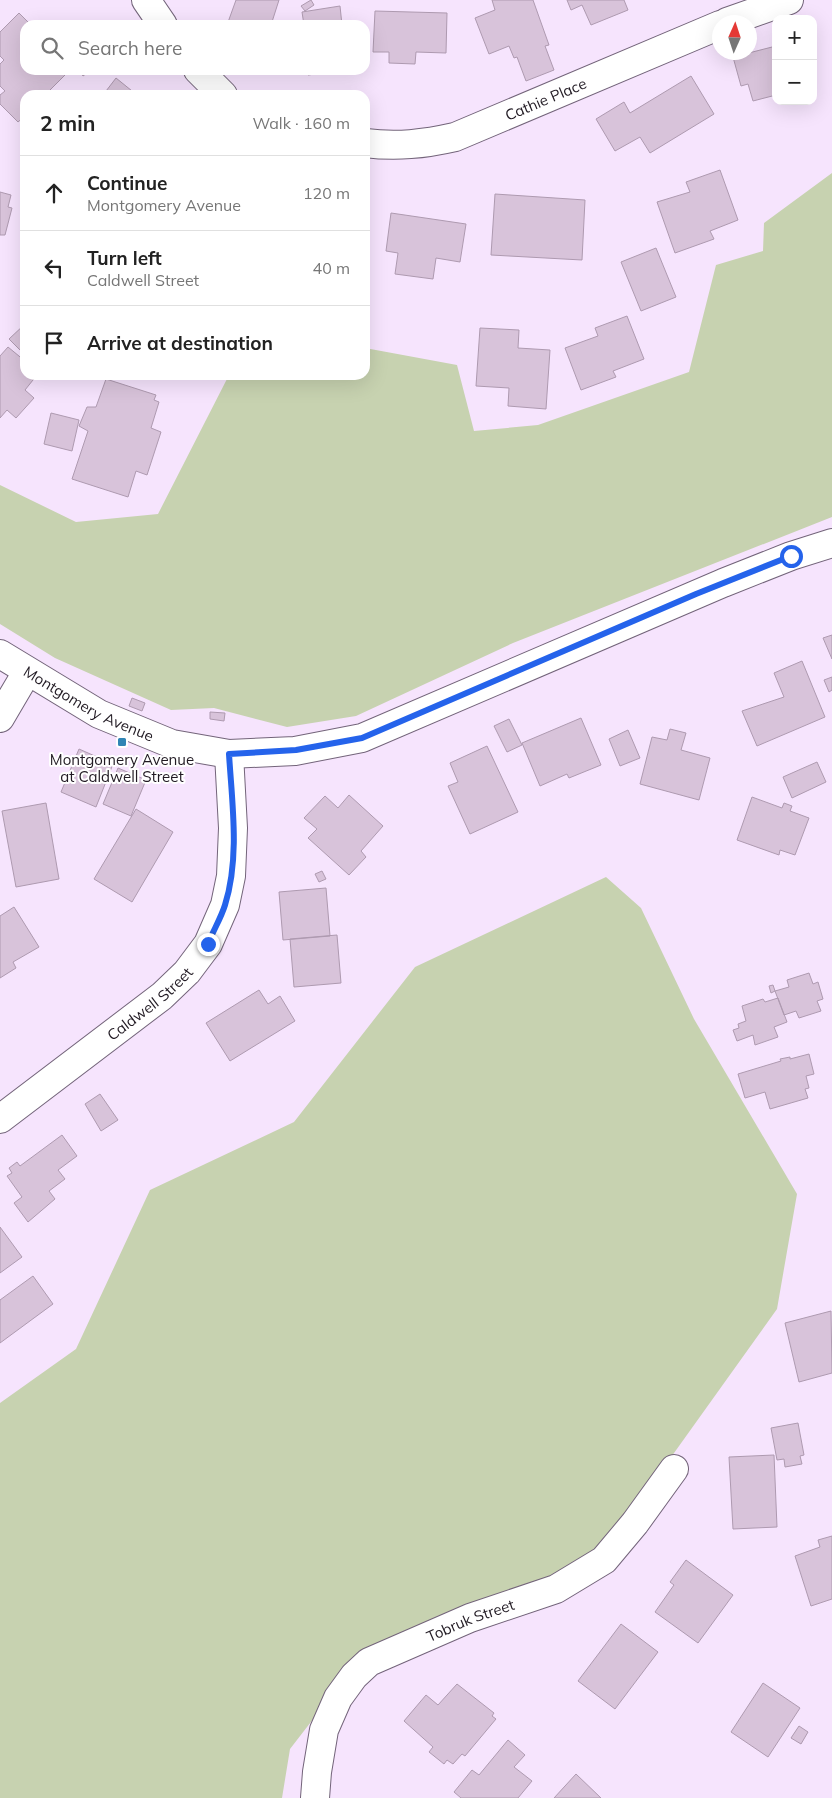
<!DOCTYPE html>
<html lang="en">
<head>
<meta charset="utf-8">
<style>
  body { margin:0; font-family:Mulish,sans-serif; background:#f6f6f6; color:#222 }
  .controls { position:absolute; right:15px; top:15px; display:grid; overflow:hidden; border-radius:10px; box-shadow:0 5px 20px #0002 }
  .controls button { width:45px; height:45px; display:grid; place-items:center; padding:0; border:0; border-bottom:1px solid #e0e0e0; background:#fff; color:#222; font:25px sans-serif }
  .compass { position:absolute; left:712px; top:15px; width:45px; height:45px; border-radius:50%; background:#fff; box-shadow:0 5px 20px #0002; rotate:3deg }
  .stop { position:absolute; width:15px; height:15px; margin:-11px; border:4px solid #2563eb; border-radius:50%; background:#fff }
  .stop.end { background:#2563eb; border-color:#fff; box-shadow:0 1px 5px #0008 }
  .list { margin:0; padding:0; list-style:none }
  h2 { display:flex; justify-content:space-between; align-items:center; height:65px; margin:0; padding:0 20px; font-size:21px }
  h2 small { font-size:16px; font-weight:400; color:#767676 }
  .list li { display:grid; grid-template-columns:32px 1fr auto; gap:15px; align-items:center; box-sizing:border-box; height:75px; padding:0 20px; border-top:1px solid #e0e0e0 }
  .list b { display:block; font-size:19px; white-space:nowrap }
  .list p { margin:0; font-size:16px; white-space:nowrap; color:#767676 }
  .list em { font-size:16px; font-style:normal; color:#767676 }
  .icon { flex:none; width:28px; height:28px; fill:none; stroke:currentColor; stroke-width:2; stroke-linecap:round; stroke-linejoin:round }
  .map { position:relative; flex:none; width:832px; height:1798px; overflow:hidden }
  .search { position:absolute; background:#fff; box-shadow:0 5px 20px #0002; left:20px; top:20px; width:350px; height:55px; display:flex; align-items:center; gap:12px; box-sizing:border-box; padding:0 18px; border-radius:15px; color:#767676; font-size:19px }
  .panel { position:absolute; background:#fff; box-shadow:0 5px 20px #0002; left:20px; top:90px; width:350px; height:290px; border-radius:15px }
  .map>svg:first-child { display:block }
  .green { fill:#c7d2b0 }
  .building { fill:#d8c3da; stroke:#ae9ab0 }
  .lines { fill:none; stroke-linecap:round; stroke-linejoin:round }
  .minor-casing { stroke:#73647a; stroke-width:30 }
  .minor { stroke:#fff; stroke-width:28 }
  .route { stroke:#2563eb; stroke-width:6 }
  .poi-dot { fill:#3085b5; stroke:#fff; stroke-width:2 }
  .labels { text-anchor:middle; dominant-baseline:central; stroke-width:4; stroke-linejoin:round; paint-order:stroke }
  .street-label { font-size:15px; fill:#211a23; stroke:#fff }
  .poi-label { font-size:15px; fill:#211a23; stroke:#fff }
</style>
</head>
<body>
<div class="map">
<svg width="832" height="1798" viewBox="0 0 832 1798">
  <rect width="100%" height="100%" fill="#f6e4fd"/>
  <!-- green -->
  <path class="green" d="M 832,173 L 832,517 L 513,643 L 356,716 L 287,727 L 214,708 L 171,710 L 55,658 L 0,624 L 0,485 L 76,522 L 158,514 L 229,375 L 365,375 L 365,348 L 457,365 L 474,431 L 538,425 L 689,372 L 716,265 L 763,251 L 764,223 Z
    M 606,877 L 641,908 L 694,1019 L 797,1194 L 777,1309 L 664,1467 L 598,1575 L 365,1652 L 290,1749 L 282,1798 L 0,1798 L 0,1403 L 76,1349 L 150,1190 L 294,1122 L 415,967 Z"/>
  <!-- building -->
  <path class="building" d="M 236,0 L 279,0 L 271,25 L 227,25 Z
    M 311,0 L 314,5 L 305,11 L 301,6 Z
    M 492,0 L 533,0 L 549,45 L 545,46 L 554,70 L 526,81 L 517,57 L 514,58 L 509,46 L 489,54 L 475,18 L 495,10 Z
    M 567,0 L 624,0 L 628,10 L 591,25 L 582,5 L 571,10 Z
    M 340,6 L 342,25 L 304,25 L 302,12 Z
    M 375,11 L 447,13 L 446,53 L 416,52 L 415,64 L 389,63 L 389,52 L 373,52 Z
    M 19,13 L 31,25 L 25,25 L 25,70 L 70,70 L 45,95 L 25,95 L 25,116 L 18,122 L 0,104 L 0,95 L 5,91 L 0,86 L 0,64 L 4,60 L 0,56 L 0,32 Z
    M 776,46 L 776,95 L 753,101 L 748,84 L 741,86 L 733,57 Z
    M 79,70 L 91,70 L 83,76 Z
    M 307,70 L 343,70 L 308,75 Z
    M 691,76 L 714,114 L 650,153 L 640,137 L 615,151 L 596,119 L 624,102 L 630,113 Z
    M 116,78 L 137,95 L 103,95 Z
    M 720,170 L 738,220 L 710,231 L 714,239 L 675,253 L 657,202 L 690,192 L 686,182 Z
    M 0,192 L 11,195 L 8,207 L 12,208 L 5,235 L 0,235 Z
    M 495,194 L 585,200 L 582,260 L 491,255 Z
    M 391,213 L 466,224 L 460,262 L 436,258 L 433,279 L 395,274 L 398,253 L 386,251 Z
    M 365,214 L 369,215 L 365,235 Z
    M 656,248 L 676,297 L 641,311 L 621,262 Z
    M 627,316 L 644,359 L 613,371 L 616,377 L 581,390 L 565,348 L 598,336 L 595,328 Z
    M 25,324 L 25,351 L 23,353 L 9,339 Z
    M 480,328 L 519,330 L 518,348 L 550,350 L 546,409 L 508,406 L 509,388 L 476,386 Z
    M 8,347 L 25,361 L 25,375 L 37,375 L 25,390 L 34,398 L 16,418 L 7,410 L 0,418 L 0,356 Z
    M 106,379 L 156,395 L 154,400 L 159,402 L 151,428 L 161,432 L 147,475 L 136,471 L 128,497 L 72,479 L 88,431 L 79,426 L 87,407 L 96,407 Z
    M 51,413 L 79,420 L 72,451 L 44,444 Z
    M 832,635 L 832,659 L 823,638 Z
    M 802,661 L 825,717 L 757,746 L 742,711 L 784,697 L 774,673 Z
    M 832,677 L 832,690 L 829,692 L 824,680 Z
    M 132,698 L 145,703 L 142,711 L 129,706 Z
    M 210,712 L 225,713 L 224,721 L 210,719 Z
    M 581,718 L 601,765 L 569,778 L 567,774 L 540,786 L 522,743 Z
    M 509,719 L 522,745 L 507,752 L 494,726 Z
    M 670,729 L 686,733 L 681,750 L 710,758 L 699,800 L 640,784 L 652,737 L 667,740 Z
    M 628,730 L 640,758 L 620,766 L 609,739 Z
    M 487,746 L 518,812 L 470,834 L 448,786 L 458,782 L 450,763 Z
    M 79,749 L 113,764 L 96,807 L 61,792 Z
    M 817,762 L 826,782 L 792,798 L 783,777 Z
    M 118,768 L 146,780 L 131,816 L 103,804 Z
    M 349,795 L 383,826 L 361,851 L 366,857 L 349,875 L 308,838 L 317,829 L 304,818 L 325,796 L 338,808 Z
    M 752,797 L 782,808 L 784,803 L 792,806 L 790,811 L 809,818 L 795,855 L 780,850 L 779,855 L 737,840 Z
    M 46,803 L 59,879 L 16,887 L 2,811 Z
    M 136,809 L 173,832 L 132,902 L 94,879 Z
    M 322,871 L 326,879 L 319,882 L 315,874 Z
    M 326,888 L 330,936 L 283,940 L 279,892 Z
    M 14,907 L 39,947 L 13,962 L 16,968 L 0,978 L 0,916 Z
    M 337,935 L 341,983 L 294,987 L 290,939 Z
    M 809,973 L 813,984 L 818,982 L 823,999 L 817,1001 L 821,1011 L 799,1018 L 796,1011 L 784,1015 L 775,991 L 789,987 L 787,980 Z
    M 773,985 L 775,991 L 771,993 L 769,986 Z
    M 259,990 L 268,1004 L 280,996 L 295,1021 L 230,1061 L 206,1023 Z
    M 778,998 L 787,1022 L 774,1027 L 778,1037 L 755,1045 L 753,1035 L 737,1041 L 733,1030 L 739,1028 L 738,1024 L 746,1021 L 742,1006 L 763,999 L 765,1002 Z
    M 809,1054 L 814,1074 L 806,1076 L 809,1088 L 805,1089 L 808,1098 L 770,1109 L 765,1092 L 745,1098 L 738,1074 L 781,1061 L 780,1059 L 790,1057 L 790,1059 Z
    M 100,1094 L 118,1120 L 101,1131 L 85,1104 Z
    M 62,1135 L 77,1156 L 58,1170 L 65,1179 L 49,1191 L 55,1199 L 28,1222 L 14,1203 L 22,1197 L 7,1176 L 12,1173 L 9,1168 L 17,1162 L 20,1166 Z
    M 0,1227 L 22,1257 L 0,1273 Z
    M 33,1276 L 53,1304 L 0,1343 L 0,1300 Z
    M 831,1311 L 832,1373 L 799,1382 L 785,1323 Z
    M 798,1423 L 804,1455 L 800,1456 L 802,1464 L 785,1467 L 784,1459 L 777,1460 L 771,1428 Z
    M 774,1455 L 777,1527 L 733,1529 L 729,1457 Z
    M 832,1536 L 832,1599 L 811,1606 L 795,1556 L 820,1547 L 818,1540 Z
    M 686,1560 L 733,1595 L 698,1643 L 655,1612 L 674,1585 L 670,1582 Z
    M 621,1624 L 658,1652 L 615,1709 L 578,1681 Z
    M 763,1683 L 800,1708 L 768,1757 L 731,1732 Z
    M 457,1684 L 494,1713 L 492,1716 L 496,1719 L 465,1756 L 462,1754 L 453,1764 L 447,1760 L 444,1764 L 429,1752 L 433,1747 L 404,1721 L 426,1695 L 438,1705 Z
    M 799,1726 L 808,1732 L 801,1744 L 791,1738 Z
    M 508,1740 L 525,1755 L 514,1767 L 532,1781 L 518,1798 L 461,1798 L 454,1792 L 472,1770 L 479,1775 Z
    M 576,1774 L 601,1798 L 554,1798 Z"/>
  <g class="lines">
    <defs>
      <g id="minor">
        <path d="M 146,0 L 163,25"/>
        <path d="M 727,22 L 789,0"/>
        <path d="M 198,70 L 223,95"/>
        <path id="s1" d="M 365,143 C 397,147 424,144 455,137 L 720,25"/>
        <path id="s2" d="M 0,654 L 99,714 L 172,744 L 229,754 L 295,751 L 362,738 L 723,583 L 791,556 L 832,543"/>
        <path d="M 0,718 L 27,672"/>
        <path id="s3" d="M 0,1119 L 162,996 L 187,972 L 208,944 L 225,905 L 231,876 L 233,828 L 229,754"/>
        <path id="s4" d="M 315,1798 L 317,1772 L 324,1730 L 338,1698 L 354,1676 L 369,1662 L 470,1618 L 556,1589 L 604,1560 L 635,1523 L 674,1469"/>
      </g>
    </defs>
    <!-- minor casing -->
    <use href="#minor" class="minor-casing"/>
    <!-- minor -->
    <use href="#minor" class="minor"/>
  </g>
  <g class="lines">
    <!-- route -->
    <path class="route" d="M 208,944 C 213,931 221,918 225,905 C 240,857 232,803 229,754 L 296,750 L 362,738 L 696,594 L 791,556"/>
  </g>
  <!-- markers -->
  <rect class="poi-dot" x="117" y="737" width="10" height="10" rx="2.5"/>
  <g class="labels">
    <!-- street labels -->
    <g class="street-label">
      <text stroke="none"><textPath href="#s1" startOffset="189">Cathie Place</textPath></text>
      <text stroke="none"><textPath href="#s2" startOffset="102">Montgomery Avenue</textPath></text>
      <text stroke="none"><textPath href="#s3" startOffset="189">Caldwell Street</textPath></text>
      <text stroke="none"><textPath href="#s4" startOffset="261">Tobruk Street</textPath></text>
    </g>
    <!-- poi labels -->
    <g class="poi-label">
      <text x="122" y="759">Montgomery Avenue<tspan x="122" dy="17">at Caldwell Street</tspan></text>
    </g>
  </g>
</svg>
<div class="controls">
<button>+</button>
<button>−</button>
</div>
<svg class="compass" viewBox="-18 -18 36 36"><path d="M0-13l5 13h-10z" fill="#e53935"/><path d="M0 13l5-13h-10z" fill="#767676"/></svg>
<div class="stop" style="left:791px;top:556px"></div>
<div class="stop end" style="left:208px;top:944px"></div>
<div class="search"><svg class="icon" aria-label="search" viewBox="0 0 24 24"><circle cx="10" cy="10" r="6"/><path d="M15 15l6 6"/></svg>Search here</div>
<section class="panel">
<h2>2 min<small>Walk · 160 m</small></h2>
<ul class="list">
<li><svg class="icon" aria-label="ahead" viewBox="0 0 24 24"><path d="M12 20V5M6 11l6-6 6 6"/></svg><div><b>Continue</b><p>Montgomery Avenue</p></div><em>120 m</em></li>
<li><svg class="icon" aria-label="left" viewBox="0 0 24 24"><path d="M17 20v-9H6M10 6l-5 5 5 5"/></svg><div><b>Turn left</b><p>Caldwell Street</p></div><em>40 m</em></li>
<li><svg class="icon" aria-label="arrive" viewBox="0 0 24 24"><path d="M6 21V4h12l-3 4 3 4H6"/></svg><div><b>Arrive at destination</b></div></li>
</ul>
</section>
</div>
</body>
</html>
